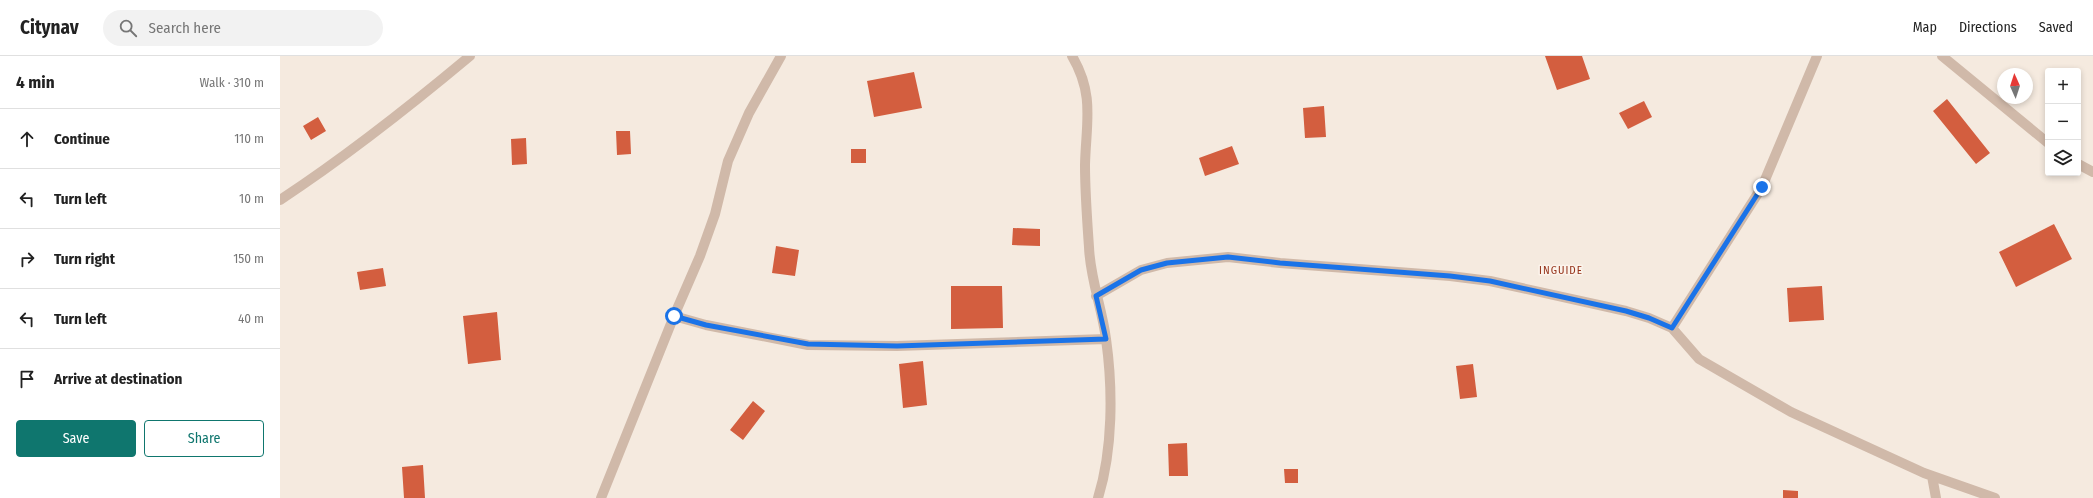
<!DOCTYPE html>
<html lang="en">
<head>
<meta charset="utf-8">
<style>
  body { margin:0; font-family:"Fira Sans Condensed",sans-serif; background:#f2f2f2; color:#222 }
  .controls { position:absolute; right:12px; top:12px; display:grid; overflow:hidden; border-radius:4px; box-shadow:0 2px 6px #0003 }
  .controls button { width:36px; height:36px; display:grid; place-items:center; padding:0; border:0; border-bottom:1px solid #e0e0e0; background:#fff; color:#222; font:20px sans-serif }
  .compass { position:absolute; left:1717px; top:12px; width:36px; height:36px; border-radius:50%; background:#fff; box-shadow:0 2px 6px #0003; rotate:357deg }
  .stop { position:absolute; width:12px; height:12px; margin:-9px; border:3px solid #1a73e8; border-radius:50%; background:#fff }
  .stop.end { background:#1a73e8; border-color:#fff; box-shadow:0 1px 4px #0008 }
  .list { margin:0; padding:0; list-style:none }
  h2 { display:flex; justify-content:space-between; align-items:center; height:52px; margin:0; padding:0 16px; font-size:17px }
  h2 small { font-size:13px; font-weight:400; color:#767676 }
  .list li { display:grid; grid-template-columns:26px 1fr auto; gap:12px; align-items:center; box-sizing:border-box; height:60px; padding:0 16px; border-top:1px solid #e0e0e0 }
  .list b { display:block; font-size:15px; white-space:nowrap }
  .list em { font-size:13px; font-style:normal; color:#767676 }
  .actions { display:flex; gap:8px; padding:12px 16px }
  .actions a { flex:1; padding:9px 0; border:1px solid #0f766e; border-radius:4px; text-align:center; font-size:14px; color:#0f766e }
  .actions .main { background:#0f766e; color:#fff }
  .icon { flex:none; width:22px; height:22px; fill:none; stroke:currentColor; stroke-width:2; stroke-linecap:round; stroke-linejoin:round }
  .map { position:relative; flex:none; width:1813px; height:442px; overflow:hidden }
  header { display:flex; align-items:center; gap:24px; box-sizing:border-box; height:56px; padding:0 20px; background:#fff; border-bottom:1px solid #e0e0e0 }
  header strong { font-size:19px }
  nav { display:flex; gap:22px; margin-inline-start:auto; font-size:14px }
  .search { width:280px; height:36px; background:#f2f2f2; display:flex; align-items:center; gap:10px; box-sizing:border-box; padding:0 14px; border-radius:22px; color:#767676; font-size:15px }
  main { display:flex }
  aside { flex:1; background:#fff }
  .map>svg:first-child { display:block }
  .building { fill:#d35e3f }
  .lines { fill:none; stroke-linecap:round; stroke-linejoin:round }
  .minor { stroke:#d0b9a9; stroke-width:10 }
  .route { stroke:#1a73e8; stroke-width:5 }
  .labels { text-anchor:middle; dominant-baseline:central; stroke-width:3; stroke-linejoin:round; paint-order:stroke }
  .neighbourhood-label { font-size:11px; letter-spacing:1px; fill:#953219; stroke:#fcf4ec }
</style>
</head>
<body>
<header>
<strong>Citynav</strong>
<div class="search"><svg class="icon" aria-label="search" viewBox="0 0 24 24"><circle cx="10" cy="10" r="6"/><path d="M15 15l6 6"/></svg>Search here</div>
<nav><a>Map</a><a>Directions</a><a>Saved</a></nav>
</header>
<main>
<aside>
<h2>4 min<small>Walk · 310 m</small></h2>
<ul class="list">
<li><svg class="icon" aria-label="ahead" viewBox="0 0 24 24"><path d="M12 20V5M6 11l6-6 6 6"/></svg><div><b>Continue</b></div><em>110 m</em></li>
<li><svg class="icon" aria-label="left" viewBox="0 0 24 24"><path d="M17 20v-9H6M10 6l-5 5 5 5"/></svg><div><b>Turn left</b></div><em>10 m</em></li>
<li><svg class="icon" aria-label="right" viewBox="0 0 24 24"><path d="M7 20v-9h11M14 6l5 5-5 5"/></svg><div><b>Turn right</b></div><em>150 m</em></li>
<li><svg class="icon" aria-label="left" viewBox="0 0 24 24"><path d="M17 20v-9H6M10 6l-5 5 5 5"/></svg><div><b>Turn left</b></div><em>40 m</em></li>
<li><svg class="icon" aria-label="arrive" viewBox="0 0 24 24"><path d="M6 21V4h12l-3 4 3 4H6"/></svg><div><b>Arrive at destination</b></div></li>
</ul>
<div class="actions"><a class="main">Save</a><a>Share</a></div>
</aside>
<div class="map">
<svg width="1813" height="442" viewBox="0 0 1813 442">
  <rect width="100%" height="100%" fill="#f5eadf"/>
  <!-- building -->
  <path class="building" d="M 1265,0 L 1302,0 L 1310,23 L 1277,34 Z
    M 634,16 L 642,52 L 594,61 L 587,25 Z
    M 1667,43 L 1710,97 L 1696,108 L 1653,55 Z
    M 1364,45 L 1372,61 L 1348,73 L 1339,57 Z
    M 1044,50 L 1046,81 L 1025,82 L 1023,52 Z
    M 38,61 L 46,75 L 31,84 L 23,70 Z
    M 336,75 L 350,75 L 351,98 L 337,99 Z
    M 246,82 L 247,108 L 232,109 L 231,83 Z
    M 952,90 L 959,108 L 925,120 L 919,102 Z
    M 571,93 L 586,93 L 586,107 L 571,107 Z
    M 1774,168 L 1792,203 L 1736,231 L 1719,196 Z
    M 733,172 L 760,173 L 760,190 L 732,189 Z
    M 496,190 L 519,194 L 515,220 L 492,217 Z
    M 103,212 L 106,230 L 80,234 L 77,216 Z
    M 671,230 L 722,230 L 723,272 L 671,273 Z
    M 1542,230 L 1544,264 L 1509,266 L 1507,232 Z
    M 217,256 L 221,304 L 188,308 L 183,260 Z
    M 643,305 L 647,349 L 623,352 L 619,308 Z
    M 1193,308 L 1197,341 L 1180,343 L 1176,310 Z
    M 473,345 L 485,355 L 463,384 L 450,374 Z
    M 907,387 L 908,420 L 889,420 L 888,388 Z
    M 143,409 L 145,442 L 124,442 L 122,411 Z
    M 1004,413 L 1018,413 L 1018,427 L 1005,427 Z
    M 1503,434 L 1518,435 L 1518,442 L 1503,442 Z"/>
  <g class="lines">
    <!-- minor -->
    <path class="minor" d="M 792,0 C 815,39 806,67 805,109 C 805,136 807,163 809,191 C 810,222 822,252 826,283 C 833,333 833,394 818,442
      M 1662,0 L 1768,87
      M 1798,108 L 1813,116
      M 0,144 C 67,100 129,51 190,0
      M 816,240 L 861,214 L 887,207 L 948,201 L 1000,207 L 1170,220 L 1210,225 L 1346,255 L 1369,262 L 1392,272 L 1419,303 L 1511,356 L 1644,417 L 1715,442
      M 394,260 L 426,269 L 528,289 L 617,290 L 826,283
      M 1392,272 L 1482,131 L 1537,0
      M 1652,420 L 1656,442
      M 321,442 L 394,260 L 420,200 L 435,158 L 448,105 L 469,57 L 501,0"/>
  </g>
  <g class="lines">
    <!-- route -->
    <path class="route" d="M 394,260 L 426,269 L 528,288 L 617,290 L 826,283 L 816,240 L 861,214 L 887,207 L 948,201 L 1000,207 L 1170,220 L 1210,225 L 1346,255 L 1369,262 L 1392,272 L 1482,131"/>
  </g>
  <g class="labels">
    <!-- neighbourhood labels -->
    <g class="neighbourhood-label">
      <text x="1281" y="214">INGUIDE</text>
    </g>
  </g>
</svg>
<div class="controls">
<button>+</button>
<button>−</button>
<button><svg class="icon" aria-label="layers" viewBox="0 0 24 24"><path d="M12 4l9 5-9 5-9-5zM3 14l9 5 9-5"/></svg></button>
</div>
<svg class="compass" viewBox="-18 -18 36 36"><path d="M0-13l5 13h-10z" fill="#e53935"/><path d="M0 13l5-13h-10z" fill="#767676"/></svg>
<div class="stop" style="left:394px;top:260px"></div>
<div class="stop end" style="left:1482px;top:131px"></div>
</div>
</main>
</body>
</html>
